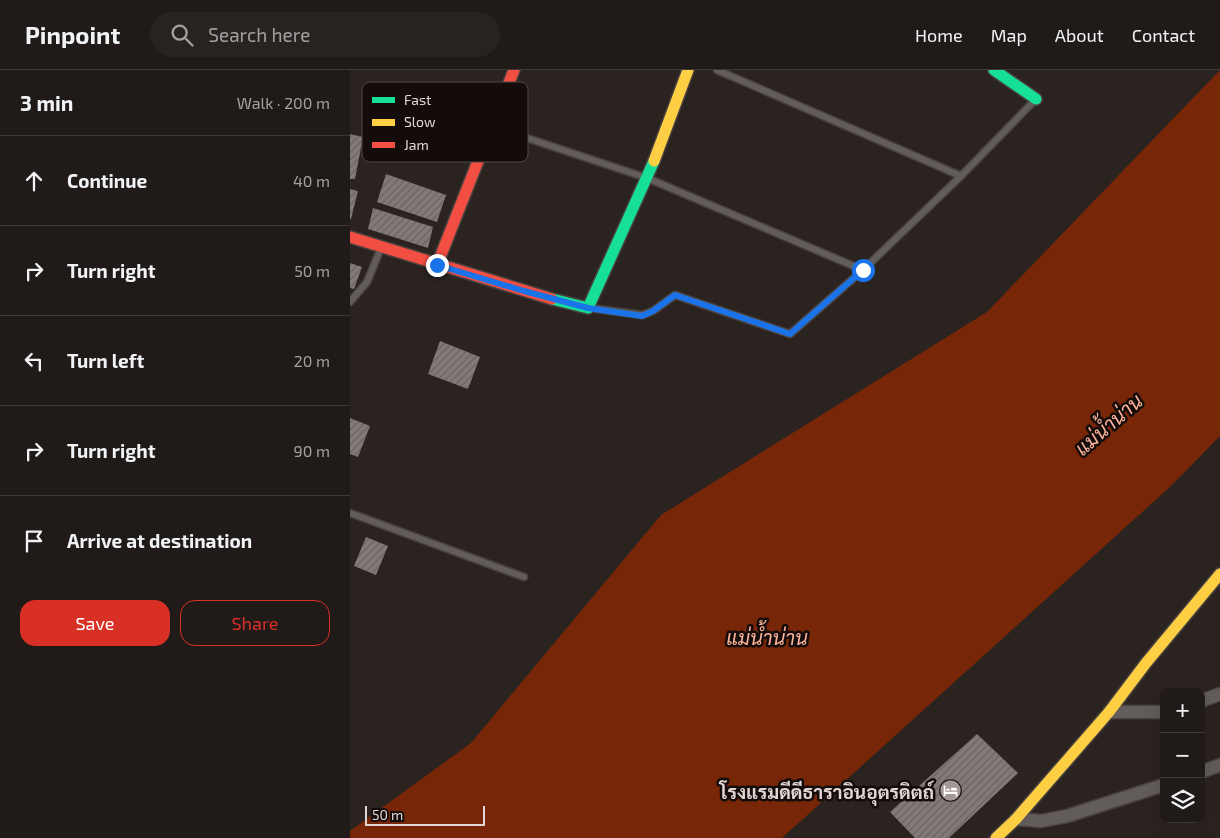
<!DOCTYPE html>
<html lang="en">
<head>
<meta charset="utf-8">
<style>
  body { margin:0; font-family:"Exo 2",Sarabun,sans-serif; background:#282321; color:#f1f3f6 }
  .controls { position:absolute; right:15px; bottom:15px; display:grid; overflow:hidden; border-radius:10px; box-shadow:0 5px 20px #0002 }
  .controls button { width:45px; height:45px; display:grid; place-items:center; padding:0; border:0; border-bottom:1px solid #3d3837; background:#201a18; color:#f1f3f6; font:25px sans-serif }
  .scale { position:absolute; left:15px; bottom:12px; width:120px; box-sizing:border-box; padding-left:5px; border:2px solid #e2d7d4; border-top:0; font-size:14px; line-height:18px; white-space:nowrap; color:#e2d7d4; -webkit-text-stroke:4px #130c0a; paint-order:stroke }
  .stop { position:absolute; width:15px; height:15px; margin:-11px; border:4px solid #1a73e8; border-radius:50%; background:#fff }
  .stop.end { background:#1a73e8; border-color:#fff; box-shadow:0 1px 5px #0008 }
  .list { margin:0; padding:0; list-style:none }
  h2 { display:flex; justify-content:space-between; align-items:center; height:65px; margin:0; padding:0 20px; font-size:21px }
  h2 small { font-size:16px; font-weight:400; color:#a2a1a2 }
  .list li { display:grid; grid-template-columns:32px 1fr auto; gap:15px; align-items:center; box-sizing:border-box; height:90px; padding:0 20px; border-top:1px solid #3d3837 }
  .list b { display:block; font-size:19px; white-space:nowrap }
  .list em { font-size:16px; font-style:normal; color:#a2a1a2 }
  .actions { display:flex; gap:10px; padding:15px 20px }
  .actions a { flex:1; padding:11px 0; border:1px solid #d93025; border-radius:15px; text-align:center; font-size:18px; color:#d93025 }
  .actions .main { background:#d93025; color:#fff }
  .icon { flex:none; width:28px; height:28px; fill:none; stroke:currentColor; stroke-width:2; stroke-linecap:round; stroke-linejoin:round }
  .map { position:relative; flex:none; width:870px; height:768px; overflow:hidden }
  header { display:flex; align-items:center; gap:30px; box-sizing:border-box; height:70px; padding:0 25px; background:#201a18; border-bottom:1px solid #3d3837 }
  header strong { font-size:24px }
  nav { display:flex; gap:28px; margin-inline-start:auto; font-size:18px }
  .search { width:350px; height:45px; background:#282321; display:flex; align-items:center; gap:12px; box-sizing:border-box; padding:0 18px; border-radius:28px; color:#a2a1a2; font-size:19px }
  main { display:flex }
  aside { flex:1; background:#201a18 }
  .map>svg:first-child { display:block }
  .water { fill:#772707 }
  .building { fill:url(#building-hatch) }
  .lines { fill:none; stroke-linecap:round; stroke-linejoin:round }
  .lane-casing { stroke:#48413f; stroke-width:9 }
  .street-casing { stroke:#48413f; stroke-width:15 }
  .fast-casing { stroke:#48413f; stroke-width:14 }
  .slow-casing { stroke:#48413f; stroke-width:14 }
  .jam-casing { stroke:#48413f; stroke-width:14 }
  .lane { stroke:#625c5a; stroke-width:6 }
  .street { stroke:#625c5a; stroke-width:12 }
  .fast { stroke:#16e098; stroke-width:11 }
  .slow { stroke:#ffcf43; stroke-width:11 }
  .jam { stroke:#f24e42; stroke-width:11 }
  .route { stroke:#1a73e8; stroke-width:6 }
  .labels { text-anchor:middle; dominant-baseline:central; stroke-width:5; stroke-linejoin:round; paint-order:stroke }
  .poi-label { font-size:19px; font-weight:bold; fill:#e2d7d4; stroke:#130c0a; text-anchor:end }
  .water-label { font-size:20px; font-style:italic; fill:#fdb29b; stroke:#130c0a }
  .key { fill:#130c0a; stroke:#514947; stroke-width:1 }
  .key-label { font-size:14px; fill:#e2d7d4 }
</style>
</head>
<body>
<header>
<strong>Pinpoint</strong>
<div class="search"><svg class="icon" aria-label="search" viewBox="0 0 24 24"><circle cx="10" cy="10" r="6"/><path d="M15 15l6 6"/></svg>Search here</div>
<nav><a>Home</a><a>Map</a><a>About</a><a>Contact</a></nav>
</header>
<main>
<aside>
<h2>3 min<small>Walk · 200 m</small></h2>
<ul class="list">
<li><svg class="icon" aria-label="ahead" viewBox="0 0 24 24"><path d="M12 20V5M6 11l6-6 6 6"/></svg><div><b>Continue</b></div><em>40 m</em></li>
<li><svg class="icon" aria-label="right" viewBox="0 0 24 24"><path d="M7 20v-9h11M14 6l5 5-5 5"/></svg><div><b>Turn right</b></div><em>50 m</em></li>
<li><svg class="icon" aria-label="left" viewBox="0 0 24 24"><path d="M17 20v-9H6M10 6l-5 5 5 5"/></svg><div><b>Turn left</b></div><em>20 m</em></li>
<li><svg class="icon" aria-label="right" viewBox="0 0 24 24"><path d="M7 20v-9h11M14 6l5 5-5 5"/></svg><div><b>Turn right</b></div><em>90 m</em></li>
<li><svg class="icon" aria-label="arrive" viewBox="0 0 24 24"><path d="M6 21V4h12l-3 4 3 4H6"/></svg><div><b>Arrive at destination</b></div></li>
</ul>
<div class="actions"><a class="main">Save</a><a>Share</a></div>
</aside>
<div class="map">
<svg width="870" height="768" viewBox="0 0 870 768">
  <defs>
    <pattern id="building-hatch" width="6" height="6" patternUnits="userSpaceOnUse" patternTransform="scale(1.25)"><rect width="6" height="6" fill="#827a77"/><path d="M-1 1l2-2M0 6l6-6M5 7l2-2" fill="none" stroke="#696361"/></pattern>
  </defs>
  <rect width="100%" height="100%" fill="#2b2320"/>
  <!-- water -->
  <path class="water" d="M 870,0 L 870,366 L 821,416 L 432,768 L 0,768 L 0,761 L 121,673 L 311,445 L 637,242 Z"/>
  <!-- building -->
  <path class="building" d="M 0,64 L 13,67 L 5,109 L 0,109 Z
    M 36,104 L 96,125 L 87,152 L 27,132 Z
    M 0,119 L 8,121 L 1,149 L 0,149 Z
    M 23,138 L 83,157 L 78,178 L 18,159 Z
    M 0,193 L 12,197 L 4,219 L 0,218 Z
    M 90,271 L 130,287 L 118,319 L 78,304 Z
    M 0,348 L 20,356 L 8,387 L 0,384 Z
    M 16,467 L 38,476 L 26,505 L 4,496 Z
    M 627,664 L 668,703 L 599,768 L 565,768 L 540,742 Z"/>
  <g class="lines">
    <defs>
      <path id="lane" d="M 367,0 L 611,106
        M 144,57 L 297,108 L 513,200
        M 0,232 L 17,212 L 31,178
        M 240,238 L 292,245 L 303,241 L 325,225 L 440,264 L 513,200 L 611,106 L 685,30
        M 0,443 L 174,507"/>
      <path id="street" d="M 851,631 L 870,624
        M 759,642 L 814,642
        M 851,702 L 870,695
        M 666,749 L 691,751 L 717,746 L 814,715"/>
      <path id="fast" d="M 644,0 L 686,29
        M 202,229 L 238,238 L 304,91"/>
      <path id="slow" d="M 304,91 L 338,0
        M 646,768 L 666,749 L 759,642 L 796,593 L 870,504"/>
      <path id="jam" d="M 0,167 L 202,229
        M 87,195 L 164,0"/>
    </defs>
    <!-- lane casing -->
    <use href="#lane" class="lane-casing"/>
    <!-- street casing -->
    <use href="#street" class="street-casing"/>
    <!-- fast casing -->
    <use href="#fast" class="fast-casing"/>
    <!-- slow casing -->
    <use href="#slow" class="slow-casing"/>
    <!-- jam casing -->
    <use href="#jam" class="jam-casing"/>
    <!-- lane -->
    <use href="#lane" class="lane"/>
    <!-- street -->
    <use href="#street" class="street"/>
    <!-- fast -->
    <use href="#fast" class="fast"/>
    <!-- slow -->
    <use href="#slow" class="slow"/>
    <!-- jam -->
    <use href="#jam" class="jam"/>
  </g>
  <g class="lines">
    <!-- route -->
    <path class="route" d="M 87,195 L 174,221 L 238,238 L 292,246 L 303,241 L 325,225 L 440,264 L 513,200"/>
  </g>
  <!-- icons -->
  <defs>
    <symbol id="hotel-disc" viewBox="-11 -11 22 22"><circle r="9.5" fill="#a29895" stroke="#130c0a"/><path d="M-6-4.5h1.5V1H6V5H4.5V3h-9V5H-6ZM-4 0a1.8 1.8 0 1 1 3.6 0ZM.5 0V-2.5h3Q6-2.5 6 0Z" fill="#fff"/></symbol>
  </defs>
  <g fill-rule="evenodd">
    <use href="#hotel-disc" x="588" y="708" width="25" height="25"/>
  </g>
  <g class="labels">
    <!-- poi labels -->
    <g class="poi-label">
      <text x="584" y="721">โรงแรมดีดีธาราอินอุตรดิตถ์</text>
    </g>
    <!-- water labels -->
    <g class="water-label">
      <text transform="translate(758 354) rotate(-41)">แม่น้ำน่าน</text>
      <text x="417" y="567">แม่น้ำน่าน</text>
    </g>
  </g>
  <!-- legend -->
  <rect x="12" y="12" width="166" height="80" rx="8" class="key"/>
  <rect x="22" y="27" width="23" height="6" fill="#16e098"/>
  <rect x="22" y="49" width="23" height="7" fill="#ffcf43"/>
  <rect x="22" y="72" width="23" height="6" fill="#f24e42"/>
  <g class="key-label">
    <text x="54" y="35">Fast</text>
    <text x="54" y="57">Slow</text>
    <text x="54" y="80">Jam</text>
  </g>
</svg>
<div class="controls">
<button>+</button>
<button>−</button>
<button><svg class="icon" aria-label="layers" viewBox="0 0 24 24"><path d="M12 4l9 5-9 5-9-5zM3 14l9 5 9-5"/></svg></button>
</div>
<div class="scale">50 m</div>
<div class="stop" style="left:513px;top:200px"></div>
<div class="stop end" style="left:87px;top:195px"></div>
</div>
</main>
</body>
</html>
